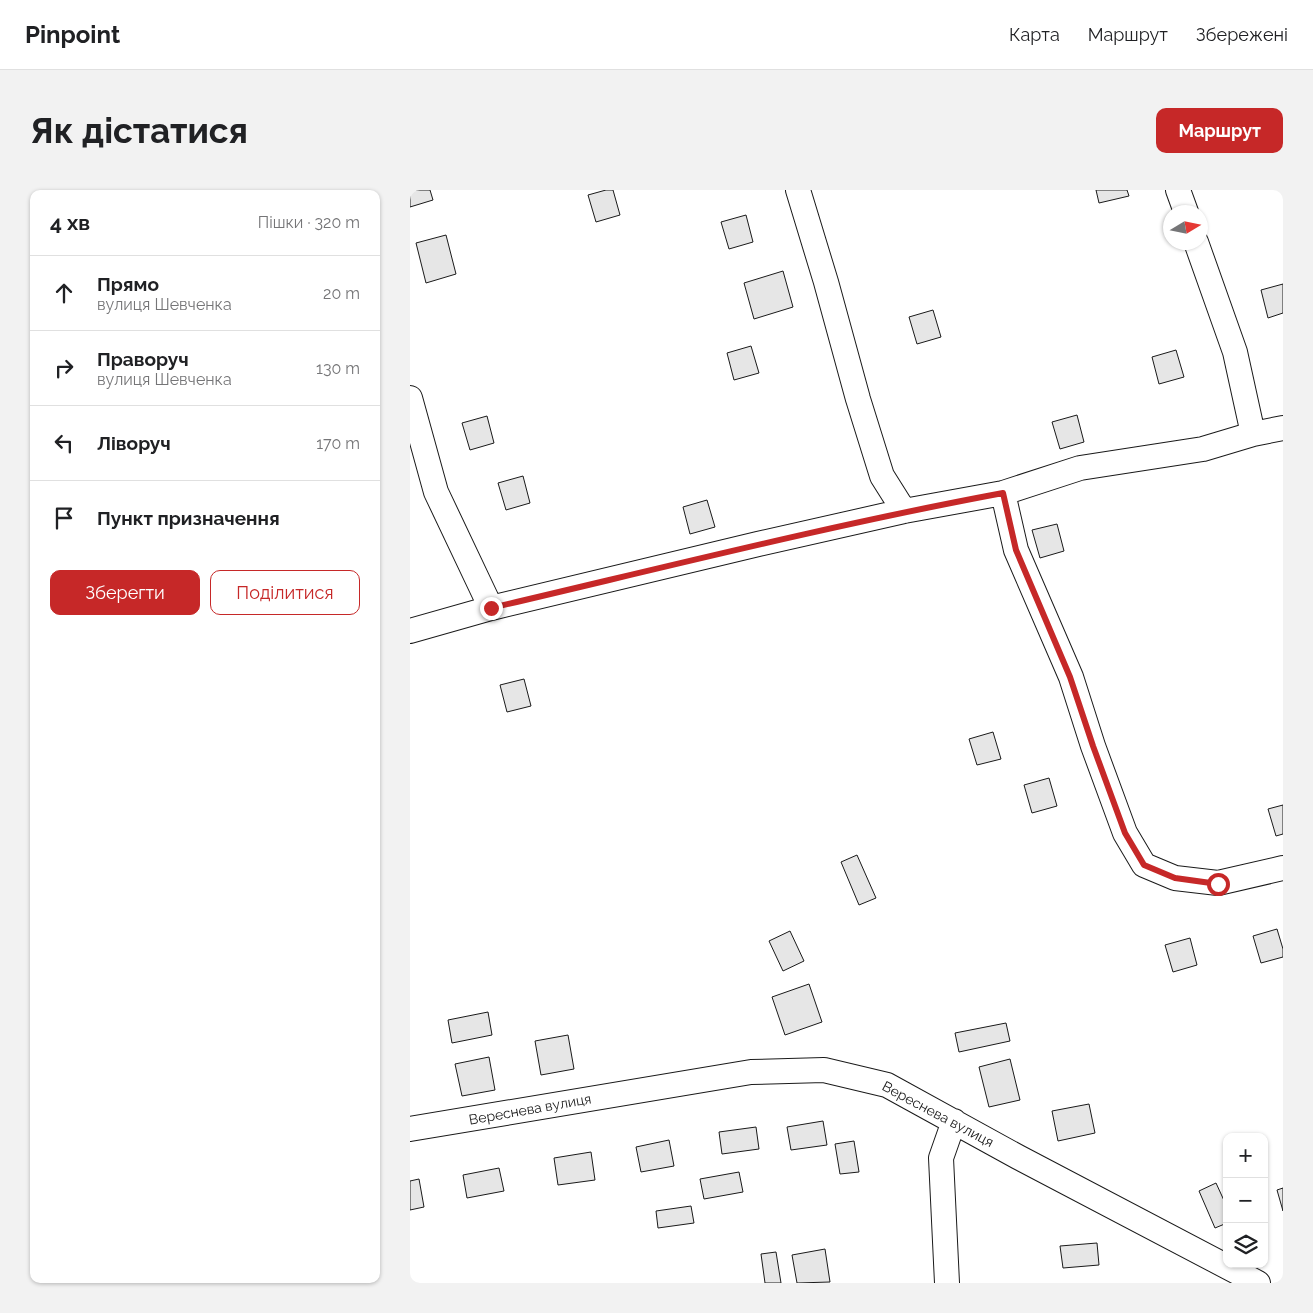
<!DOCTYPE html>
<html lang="uk">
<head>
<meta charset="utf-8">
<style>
  body { margin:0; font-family:Raleway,sans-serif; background:#f2f2f2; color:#202124 }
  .controls { position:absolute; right:15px; bottom:15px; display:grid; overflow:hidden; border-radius:10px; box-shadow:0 1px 4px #0004 }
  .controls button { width:45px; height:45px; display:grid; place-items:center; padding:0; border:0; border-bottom:1px solid #e0e0e0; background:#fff; color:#202124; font:25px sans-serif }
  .compass { position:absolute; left:753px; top:15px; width:45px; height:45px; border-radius:50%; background:#fff; box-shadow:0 1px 4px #0004; rotate:80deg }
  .stop { position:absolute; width:15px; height:15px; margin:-11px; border:4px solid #c62828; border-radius:50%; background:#fff }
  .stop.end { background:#c62828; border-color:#fff; box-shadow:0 1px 5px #0008 }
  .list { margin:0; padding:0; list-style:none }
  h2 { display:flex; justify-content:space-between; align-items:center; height:65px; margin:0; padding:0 20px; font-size:21px }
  h2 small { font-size:16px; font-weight:400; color:#757577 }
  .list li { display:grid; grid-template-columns:32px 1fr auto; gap:15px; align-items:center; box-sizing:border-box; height:75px; padding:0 20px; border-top:1px solid #e0e0e0 }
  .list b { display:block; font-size:19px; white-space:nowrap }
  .list p { margin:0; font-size:16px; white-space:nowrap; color:#757577 }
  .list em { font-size:16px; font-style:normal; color:#757577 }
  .actions { display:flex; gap:10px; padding:15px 20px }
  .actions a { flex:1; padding:11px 0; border:1px solid #c62828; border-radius:10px; text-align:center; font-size:18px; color:#c62828 }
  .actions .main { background:#c62828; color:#fff }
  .icon { flex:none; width:28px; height:28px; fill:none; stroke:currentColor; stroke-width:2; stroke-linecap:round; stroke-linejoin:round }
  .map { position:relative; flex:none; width:873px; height:1093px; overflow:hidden; border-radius:10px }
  header { display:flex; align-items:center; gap:30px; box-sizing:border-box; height:70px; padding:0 25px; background:#fff; border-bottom:1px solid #e0e0e0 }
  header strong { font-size:24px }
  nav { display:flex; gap:28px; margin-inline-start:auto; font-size:18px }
  .intro { display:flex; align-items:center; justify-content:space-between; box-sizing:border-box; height:120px; padding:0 30px }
  h1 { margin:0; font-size:35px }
  .button { padding:12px 22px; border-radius:10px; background:#c62828; color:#fff; font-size:18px; font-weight:700 }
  main { display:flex; gap:30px; padding:0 30px }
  aside { flex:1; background:#fff; border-radius:10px; box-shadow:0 1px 4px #0004 }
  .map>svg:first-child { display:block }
  .building { fill:#e6e6e6; stroke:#1a1a1a }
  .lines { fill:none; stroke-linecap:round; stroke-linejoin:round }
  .minor-casing { stroke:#1a1a1a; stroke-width:26 }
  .minor { stroke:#fff; stroke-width:24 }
  .route { stroke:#c62828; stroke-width:6 }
  .labels { text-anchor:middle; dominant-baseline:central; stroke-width:4; stroke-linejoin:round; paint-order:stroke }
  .street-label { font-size:14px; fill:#1a1a1a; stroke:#fff }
</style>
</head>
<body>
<header>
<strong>Pinpoint</strong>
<nav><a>Карта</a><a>Маршрут</a><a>Збережені</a></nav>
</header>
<div class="intro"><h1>Як дістатися</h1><a class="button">Маршрут</a></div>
<main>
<aside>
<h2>4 хв<small>Пішки · 320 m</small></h2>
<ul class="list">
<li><svg class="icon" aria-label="ahead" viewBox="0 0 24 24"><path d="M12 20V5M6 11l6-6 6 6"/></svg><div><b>Прямо</b><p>вулиця Шевченка</p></div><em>20 m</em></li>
<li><svg class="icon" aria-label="right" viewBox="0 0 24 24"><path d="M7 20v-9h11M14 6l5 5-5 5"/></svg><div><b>Праворуч</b><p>вулиця Шевченка</p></div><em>130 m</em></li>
<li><svg class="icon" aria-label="left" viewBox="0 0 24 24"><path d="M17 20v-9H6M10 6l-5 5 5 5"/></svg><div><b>Ліворуч</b></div><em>170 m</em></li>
<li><svg class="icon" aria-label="arrive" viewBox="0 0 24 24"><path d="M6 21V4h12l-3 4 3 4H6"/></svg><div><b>Пункт призначення</b></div></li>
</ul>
<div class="actions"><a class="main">Зберегти</a><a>Поділитися</a></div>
</aside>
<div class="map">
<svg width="873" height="1093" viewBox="0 0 873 1093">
  <rect width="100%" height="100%" fill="#fff"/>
  <!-- building -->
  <path class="building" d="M 0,0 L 20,0 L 23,10 L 0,17 Z
    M 196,0 L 203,0 L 210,25 L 186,32 L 178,5 Z
    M 686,0 L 717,0 L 719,6 L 689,13 Z
    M 336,25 L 343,52 L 319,59 L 311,32 Z
    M 36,45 L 46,84 L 16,93 L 6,53 Z
    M 373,81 L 383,117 L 344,129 L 334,93 Z
    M 873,94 L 873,123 L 858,128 L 851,100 Z
    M 523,120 L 531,147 L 507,154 L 499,127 Z
    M 341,156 L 349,183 L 324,190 L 317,163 Z
    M 766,160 L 774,187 L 749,194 L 742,167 Z
    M 667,225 L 674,252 L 650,259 L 642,232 Z
    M 77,226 L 84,253 L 60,260 L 52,233 Z
    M 113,286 L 120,313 L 96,320 L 88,293 Z
    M 297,310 L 305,337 L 280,344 L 273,317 Z
    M 647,334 L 654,361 L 630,368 L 622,340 Z
    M 114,489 L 121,516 L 97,522 L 90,495 Z
    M 583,542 L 591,569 L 567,575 L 559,549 Z
    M 639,588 L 647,616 L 622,623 L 614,595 Z
    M 873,615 L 873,644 L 866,646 L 858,619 Z
    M 447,665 L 466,708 L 449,715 L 431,672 Z
    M 867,739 L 873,759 L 873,767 L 851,773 L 843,746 Z
    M 380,741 L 394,771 L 373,781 L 359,751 Z
    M 780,748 L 787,775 L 763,782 L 755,755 Z
    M 399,794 L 412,832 L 375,845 L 362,807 Z
    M 78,822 L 82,845 L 42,853 L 38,830 Z
    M 596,833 L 600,851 L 549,862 L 545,843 Z
    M 158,845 L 164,879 L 131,885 L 125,851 Z
    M 79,867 L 85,900 L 52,906 L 45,874 Z
    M 600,869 L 610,910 L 579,917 L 569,877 Z
    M 679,914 L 685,943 L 648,951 L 642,921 Z
    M 413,931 L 417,955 L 381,960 L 377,937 Z
    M 346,937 L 349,959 L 312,964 L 309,942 Z
    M 259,950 L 264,976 L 231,982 L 226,957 Z
    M 444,951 L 449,982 L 430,984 L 425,954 Z
    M 181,962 L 185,990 L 148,995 L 144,968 Z
    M 89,978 L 94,1001 L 57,1008 L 53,985 Z
    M 329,982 L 333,1002 L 294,1009 L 290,989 Z
    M 9,989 L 14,1017 L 0,1020 L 0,991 Z
    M 806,993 L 817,1017 L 817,1033 L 805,1038 L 789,1001 Z
    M 873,998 L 873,1021 L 867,1000 Z
    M 281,1016 L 284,1033 L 248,1038 L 246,1021 Z
    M 687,1053 L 689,1075 L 653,1078 L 650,1056 Z
    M 415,1059 L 420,1092 L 387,1093 L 382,1065 Z
    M 366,1062 L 371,1093 L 355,1093 L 351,1064 Z"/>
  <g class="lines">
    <defs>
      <path id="minor" d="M 388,0 L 416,92 L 448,209 L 472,286 L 494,321
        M 768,0 L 776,22
        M 786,52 L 825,162 L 843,244
        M 0,208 L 26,302 L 81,418
        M 593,303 L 606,360 L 661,487 L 683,556 L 715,643 L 734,675 L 765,688 L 808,693 L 873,678
        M 0,441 L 81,418 L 348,354 L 494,321 L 593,303 L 670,278 L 793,259 L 843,244 L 873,238
        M 0,939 L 341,882 L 414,880 L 477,895 L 608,967 L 848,1093
        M 537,1093 L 531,968 L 544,931"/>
    </defs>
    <!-- minor casing -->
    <use href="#minor" class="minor-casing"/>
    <!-- minor -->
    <use href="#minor" class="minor"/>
  </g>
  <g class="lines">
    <!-- route -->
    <path class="route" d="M 81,418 C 252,378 421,335 593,303 L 606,360 L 660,487 L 683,556 L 715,643 L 734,675 L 765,688 L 808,694"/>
  </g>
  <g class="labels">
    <!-- street labels -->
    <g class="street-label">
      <text transform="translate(120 919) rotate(-10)">Вереснева вулиця</text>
      <text transform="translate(528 924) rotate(28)">Вереснева вулиця</text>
    </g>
  </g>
</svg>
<div class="controls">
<button>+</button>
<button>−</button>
<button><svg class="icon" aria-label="layers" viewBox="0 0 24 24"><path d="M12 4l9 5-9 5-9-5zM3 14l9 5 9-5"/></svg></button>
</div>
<svg class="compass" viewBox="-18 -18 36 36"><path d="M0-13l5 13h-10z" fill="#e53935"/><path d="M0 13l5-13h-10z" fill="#757577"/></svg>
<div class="stop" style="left:808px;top:694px"></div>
<div class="stop end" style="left:81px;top:418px"></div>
</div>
</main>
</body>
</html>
